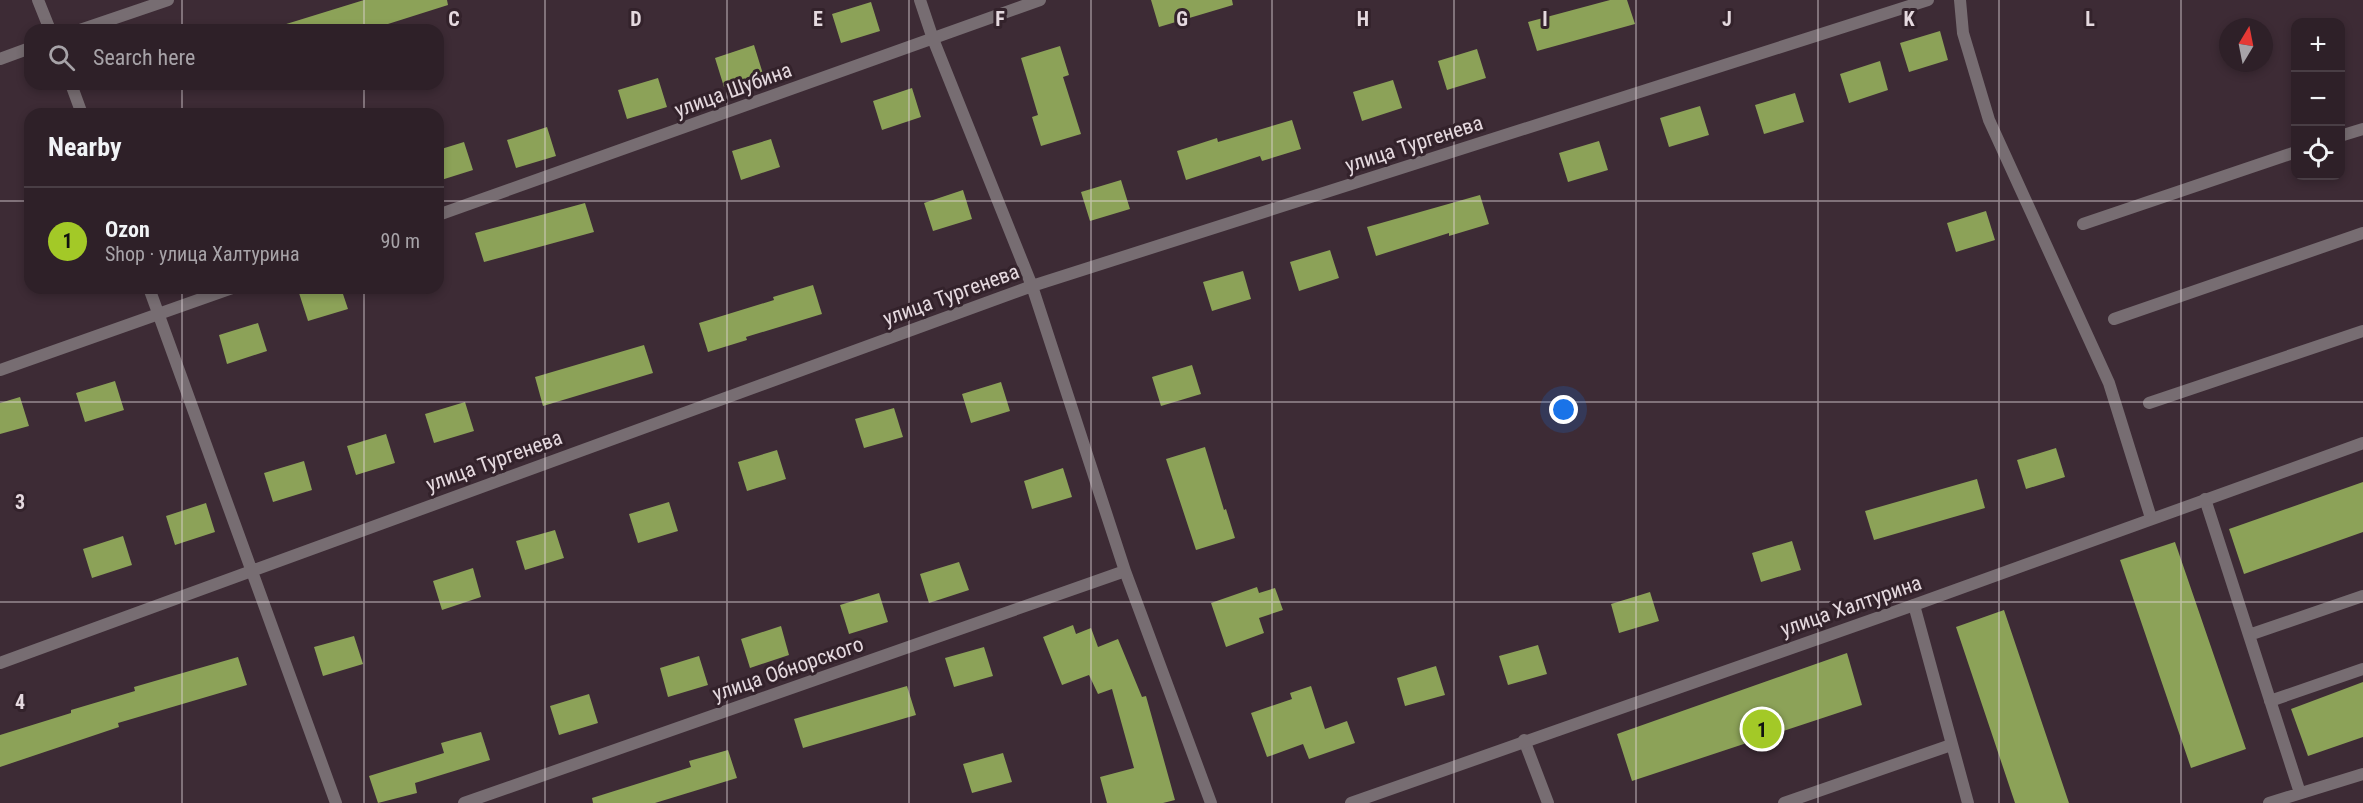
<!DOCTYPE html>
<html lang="en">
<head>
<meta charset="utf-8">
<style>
  body { margin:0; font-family:"Roboto Condensed",sans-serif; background:#3a2d34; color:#f1f3f6 }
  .controls { position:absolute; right:18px; top:18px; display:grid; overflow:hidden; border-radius:12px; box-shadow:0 3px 9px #0003 }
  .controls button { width:54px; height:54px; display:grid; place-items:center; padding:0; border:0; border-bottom:2px solid #493e45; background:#2e2028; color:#f1f3f6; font:30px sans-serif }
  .compass { position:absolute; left:2219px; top:18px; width:54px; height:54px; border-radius:50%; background:#2e2028; box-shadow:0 3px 9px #0003; rotate:10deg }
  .you { position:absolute; left:1564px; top:410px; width:21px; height:21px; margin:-15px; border:4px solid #fff; border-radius:50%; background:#1a73e8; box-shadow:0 0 0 9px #1a73e833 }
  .badge { display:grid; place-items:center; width:39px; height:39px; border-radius:50%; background:#a3c927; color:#111; font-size:20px; font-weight:700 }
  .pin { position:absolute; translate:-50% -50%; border:3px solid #fff; box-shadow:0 2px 6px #0006 }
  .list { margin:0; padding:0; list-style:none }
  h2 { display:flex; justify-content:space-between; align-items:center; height:78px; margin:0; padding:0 24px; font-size:26px }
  h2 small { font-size:20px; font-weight:400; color:#a7a3a8 }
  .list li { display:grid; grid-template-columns:39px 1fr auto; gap:18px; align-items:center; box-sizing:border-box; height:108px; padding:0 24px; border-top:2px solid #493e45 }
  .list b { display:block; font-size:22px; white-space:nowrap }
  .list p { margin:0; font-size:20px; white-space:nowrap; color:#a7a3a8 }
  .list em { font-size:20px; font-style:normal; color:#a7a3a8 }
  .icon { flex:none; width:33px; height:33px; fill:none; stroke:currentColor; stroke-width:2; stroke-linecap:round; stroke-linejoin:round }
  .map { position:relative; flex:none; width:2363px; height:803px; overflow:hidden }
  .search { position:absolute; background:#2e2028; box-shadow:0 3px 9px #0003; left:24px; top:24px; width:420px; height:66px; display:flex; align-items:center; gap:15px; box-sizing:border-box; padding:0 21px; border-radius:18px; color:#a7a3a8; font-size:22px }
  .panel { position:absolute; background:#2e2028; box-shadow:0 3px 9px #0003; left:24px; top:108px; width:420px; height:186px; border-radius:18px }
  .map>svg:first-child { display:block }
  .building { fill:#8ca258 }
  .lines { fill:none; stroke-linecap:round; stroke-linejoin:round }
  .service { stroke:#776d72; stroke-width:12 }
  .minor { stroke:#776d72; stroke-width:12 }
  .grid { fill:none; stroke:#e5d9df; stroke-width:1.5; stroke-opacity:0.55 }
  .labels { text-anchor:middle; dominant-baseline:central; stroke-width:6; stroke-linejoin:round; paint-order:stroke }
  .street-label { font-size:21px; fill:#e5d9df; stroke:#33222b }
  .grid-label { font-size:20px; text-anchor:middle; font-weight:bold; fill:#e5d9df; stroke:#33222b; stroke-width:6; stroke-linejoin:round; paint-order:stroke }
</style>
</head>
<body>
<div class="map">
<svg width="2363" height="803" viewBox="0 0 2363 803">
  <rect width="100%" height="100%" fill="#3d2b35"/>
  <!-- building -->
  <path class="building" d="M 364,0 L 447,0 L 448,5 L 369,30 L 284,30 L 283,25 Z
    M 1151,0 L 1232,0 L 1233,5 L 1159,27 Z
    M 1610,0 L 1627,0 L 1635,24 L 1537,51 L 1528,22 Z
    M 871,2 L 880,31 L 841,43 L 832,14 Z
    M 1940,31 L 1948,60 L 1909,72 L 1900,43 Z
    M 754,45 L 763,74 L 724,87 L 715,58 Z
    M 1060,46 L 1069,75 L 1063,77 L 1081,134 L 1041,146 L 1032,117 L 1038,115 L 1021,58 Z
    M 1477,49 L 1486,78 L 1447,90 L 1438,61 Z
    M 1880,61 L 1888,90 L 1849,103 L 1840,74 Z
    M 658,78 L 667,107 L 627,119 L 618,90 Z
    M 1393,80 L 1402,108 L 1362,121 L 1353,92 Z
    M 912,88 L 921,117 L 882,130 L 873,101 Z
    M 1795,93 L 1804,122 L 1764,134 L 1755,105 Z
    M 1700,106 L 1709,135 L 1669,147 L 1660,118 Z
    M 1292,120 L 1301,149 L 1262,161 L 1260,156 L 1186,180 L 1177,151 L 1217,138 L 1218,142 Z
    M 547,127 L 556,156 L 516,168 L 507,140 Z
    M 771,139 L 780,167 L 741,180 L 732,151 Z
    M 1599,141 L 1608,170 L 1568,182 L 1559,153 Z
    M 464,142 L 473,170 L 438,181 L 438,150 Z
    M 1121,180 L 1130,209 L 1090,221 L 1081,192 Z
    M 963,190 L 972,219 L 933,231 L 924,203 Z
    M 1480,195 L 1489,224 L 1449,236 L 1449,233 L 1376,256 L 1367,227 Z
    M 585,203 L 594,232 L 484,262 L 475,233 Z
    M 1986,211 L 1995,240 L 1956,252 L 1947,223 Z
    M 1330,250 L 1339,278 L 1299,291 L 1290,262 Z
    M 1243,271 L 1251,299 L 1212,311 L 1203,282 Z
    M 813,285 L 822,314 L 746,337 L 747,340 L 708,352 L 699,323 L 774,300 L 773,297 Z
    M 314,288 L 341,288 L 348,309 L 308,321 L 299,293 Z
    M 258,323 L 267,351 L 227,364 L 219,335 Z
    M 644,345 L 653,373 L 543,406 L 535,377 Z
    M 1192,365 L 1201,394 L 1161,406 L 1152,377 Z
    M 115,381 L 124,410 L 85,422 L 76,393 Z
    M 1001,382 L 1010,411 L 971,423 L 962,394 Z
    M 20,397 L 29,426 L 0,434 L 0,403 Z
    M 465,402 L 474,431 L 434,443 L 425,414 Z
    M 894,408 L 903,437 L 864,448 L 855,419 Z
    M 386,434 L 395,463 L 356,475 L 347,446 Z
    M 1205,447 L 1224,510 L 1226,509 L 1235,538 L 1196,550 L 1166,459 Z
    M 2056,448 L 2065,477 L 2026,489 L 2017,460 Z
    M 777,450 L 786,479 L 747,491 L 738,462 Z
    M 304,461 L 312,490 L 273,502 L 264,473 Z
    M 1063,468 L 1072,497 L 1032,509 L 1024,481 Z
    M 1977,479 L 1985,508 L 1874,540 L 1865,511 Z
    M 2363,482 L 2363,532 L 2244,574 L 2229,529 Z
    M 669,502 L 678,531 L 638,543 L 629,514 Z
    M 206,503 L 215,532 L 175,545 L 166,516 Z
    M 555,530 L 564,558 L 525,570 L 516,541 Z
    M 123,536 L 132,565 L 92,578 L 83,549 Z
    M 1792,541 L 1801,570 L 1761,582 L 1752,553 Z
    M 2175,542 L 2246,749 L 2191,768 L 2120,560 Z
    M 959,562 L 969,590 L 929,603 L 920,574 Z
    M 473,568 L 481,597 L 442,610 L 433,581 Z
    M 1257,587 L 1259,593 L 1275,588 L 1283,610 L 1259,618 L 1264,633 L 1226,647 L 1211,603 Z
    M 1650,592 L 1659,621 L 1619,633 L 1611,604 Z
    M 879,593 L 888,622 L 849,634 L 840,605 Z
    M 2004,610 L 2069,803 L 2015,803 L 1956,627 Z
    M 1073,625 L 1076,634 L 1091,628 L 1098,647 L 1118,639 L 1142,697 L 1146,696 L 1175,800 L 1163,803 L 1107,803 L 1100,777 L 1134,768 L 1112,689 L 1098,694 L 1089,675 L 1062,685 L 1043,637 Z
    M 781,626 L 789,655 L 750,668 L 741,639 Z
    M 354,636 L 363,664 L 323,676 L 314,647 Z
    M 1538,645 L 1547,674 L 1508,685 L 1499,656 Z
    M 984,647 L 993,676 L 954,687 L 945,658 Z
    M 1847,653 L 1862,705 L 1632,781 L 1617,734 Z
    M 699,656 L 708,685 L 668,697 L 660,668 Z
    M 238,657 L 247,685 L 118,723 L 119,727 L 0,767 L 0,735 L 71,713 L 71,710 L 135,691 L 134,687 Z
    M 1436,666 L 1445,695 L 1405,706 L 1397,678 Z
    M 2363,682 L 2363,737 L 2308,756 L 2291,709 Z
    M 907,686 L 916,715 L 803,748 L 794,719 Z
    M 1311,686 L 1325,729 L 1347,721 L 1355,743 L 1309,759 L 1303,744 L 1267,757 L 1251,713 L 1292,699 L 1290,693 Z
    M 589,694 L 598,723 L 559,735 L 550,706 Z
    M 481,732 L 490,760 L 415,783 L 417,793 L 378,803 L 369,776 L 444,753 L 441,743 Z
    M 728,750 L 737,778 L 655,803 L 593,803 L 592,798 L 691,767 L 689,761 Z
    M 1003,753 L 1012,782 L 972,793 L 963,764 Z"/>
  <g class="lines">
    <!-- service -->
    <path class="service" d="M 2340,136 L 2363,129
      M 2083,224 L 2296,152
      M 2114,319 L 2363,233
      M 2149,403 L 2363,331
      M 2205,499 L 2300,793
      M 1914,605 L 1968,803
      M 2249,635 L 2363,596
      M 2270,701 L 2363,669
      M 1524,740 L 1548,803
      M 1784,803 L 1951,745
      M 2269,803 L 2363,774"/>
    <!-- minor -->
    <path class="minor" d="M 38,0 L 50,30
      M 920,0 L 933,39 L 1032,286 L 1125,571 L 1211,803
      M 1960,0 L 1963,33 L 1989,120 L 2109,383 L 2151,518
      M 80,30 L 168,0
      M 0,59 L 30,48
      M 71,84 L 82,114
      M 438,215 L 1040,0
      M 149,288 L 336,803
      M 0,370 L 232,288
      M 0,663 L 1032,286 L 1928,0
      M 464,803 L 1125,571
      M 1351,803 L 1914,605 L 2363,443"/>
  </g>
  <!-- grid -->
  <path class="grid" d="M 182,0 L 182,30M 364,0 L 364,30M 545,0 L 545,803M 727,0 L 727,803M 909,0 L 909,803M 1091,0 L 1091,803M 1272,0 L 1272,803M 1454,0 L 1454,803M 1636,0 L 1636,803M 1818,0 L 1818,803M 1999,0 L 1999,803M 2181,0 L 2181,803M 182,84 L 182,114M 364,84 L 364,114M 0,201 L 30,201M 438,201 L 2363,201M 182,288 L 182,803M 364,288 L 364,803M 0,402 L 2363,402M 0,602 L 2363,602"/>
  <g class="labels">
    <!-- street labels -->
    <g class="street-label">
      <text transform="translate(733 90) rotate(-20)">улица Шубина</text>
      <text transform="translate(1414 144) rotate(-18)">улица Тургенева</text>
      <text transform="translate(951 295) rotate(-20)">улица Тургенева</text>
      <text transform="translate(494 461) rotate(-20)">улица Тургенева</text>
      <text transform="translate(1851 606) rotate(-19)">улица Халтурина</text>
      <text transform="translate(788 669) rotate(-19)">улица Обнорского</text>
    </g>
  </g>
  <g class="grid-label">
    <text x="454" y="26">C</text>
    <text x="636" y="26">D</text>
    <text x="818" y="26">E</text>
    <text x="1000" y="26">F</text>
    <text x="1182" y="26">G</text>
    <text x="1363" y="26">H</text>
    <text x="1545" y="26">I</text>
    <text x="1727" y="26">J</text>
    <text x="1909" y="26">K</text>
    <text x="2090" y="26">L</text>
    <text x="20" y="509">3</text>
    <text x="20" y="709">4</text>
  </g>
</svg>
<div class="controls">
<button>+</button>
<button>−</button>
<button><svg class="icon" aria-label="locate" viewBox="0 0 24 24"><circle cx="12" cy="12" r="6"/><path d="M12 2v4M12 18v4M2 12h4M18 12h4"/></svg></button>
</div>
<svg class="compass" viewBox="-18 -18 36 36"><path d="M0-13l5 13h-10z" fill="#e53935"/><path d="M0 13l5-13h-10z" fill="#a7a3a8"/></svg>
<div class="you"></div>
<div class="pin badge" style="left:1762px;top:729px">1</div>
<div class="search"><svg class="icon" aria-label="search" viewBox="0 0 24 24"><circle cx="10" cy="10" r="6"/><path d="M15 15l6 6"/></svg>Search here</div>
<section class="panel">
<h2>Nearby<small></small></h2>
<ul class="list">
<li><span class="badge">1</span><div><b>Ozon</b><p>Shop · улица Халтурина</p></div><em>90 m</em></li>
</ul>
</section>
</div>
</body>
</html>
